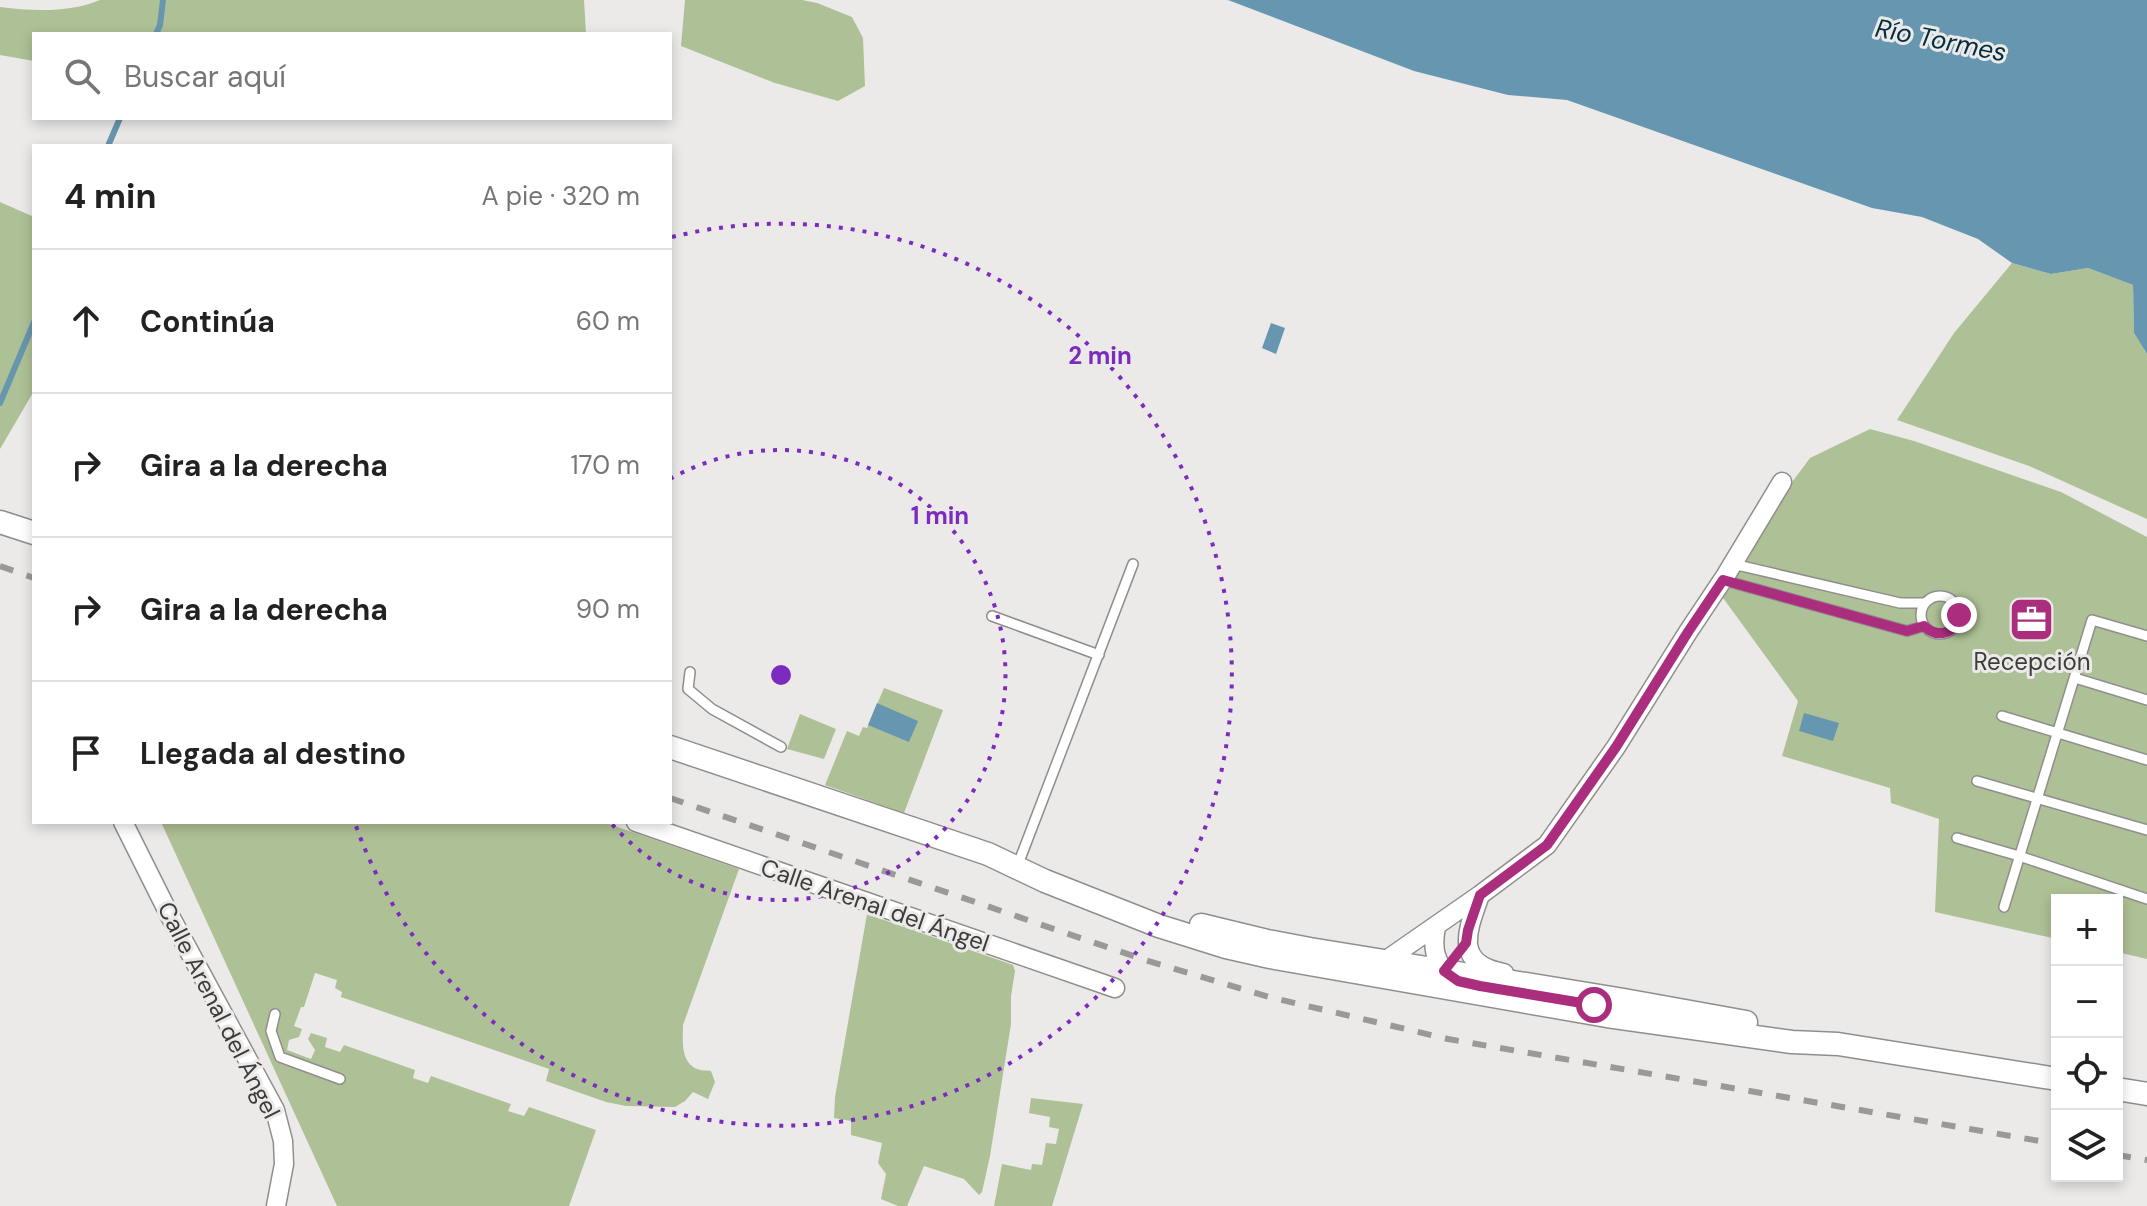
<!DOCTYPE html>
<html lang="es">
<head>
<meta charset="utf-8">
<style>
  body { margin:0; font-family:"DM Sans",sans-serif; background:#f2f2f2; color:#222 }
  .controls { position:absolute; right:24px; bottom:24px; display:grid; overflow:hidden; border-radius:0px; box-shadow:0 4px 12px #0003 }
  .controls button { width:72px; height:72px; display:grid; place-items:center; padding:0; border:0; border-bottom:2px solid #e0e0e0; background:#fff; color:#222; font:40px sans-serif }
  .stop { position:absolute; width:24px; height:24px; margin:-18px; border:6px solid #ab2d7e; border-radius:50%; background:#fff }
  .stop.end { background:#ab2d7e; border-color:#fff; box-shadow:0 2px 8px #0008 }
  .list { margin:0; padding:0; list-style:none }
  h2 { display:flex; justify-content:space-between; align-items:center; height:104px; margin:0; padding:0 32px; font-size:34px }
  h2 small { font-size:26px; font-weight:400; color:#767676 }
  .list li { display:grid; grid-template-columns:52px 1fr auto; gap:24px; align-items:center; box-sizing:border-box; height:144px; padding:0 32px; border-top:2px solid #e0e0e0 }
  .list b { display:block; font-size:30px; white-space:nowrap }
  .list em { font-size:26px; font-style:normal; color:#767676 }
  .icon { flex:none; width:44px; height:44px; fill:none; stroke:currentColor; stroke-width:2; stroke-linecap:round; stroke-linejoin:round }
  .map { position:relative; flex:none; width:2147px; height:1206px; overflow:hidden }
  .search { position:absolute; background:#fff; box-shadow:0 4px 12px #0003; left:32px; top:32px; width:640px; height:88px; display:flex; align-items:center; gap:20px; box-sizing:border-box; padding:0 28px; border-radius:0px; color:#767676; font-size:30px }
  .panel { position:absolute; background:#fff; box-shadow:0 4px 12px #0003; left:32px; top:144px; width:640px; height:680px; border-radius:0px }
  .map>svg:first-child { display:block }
  .green { fill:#aec095 }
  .water { fill:#6797b0 }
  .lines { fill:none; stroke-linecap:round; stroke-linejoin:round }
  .stream { stroke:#6797b0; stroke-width:6 }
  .service-casing { stroke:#908e8c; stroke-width:12 }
  .minor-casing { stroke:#908e8c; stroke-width:21 }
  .tertiary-casing { stroke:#908e8c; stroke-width:25 }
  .service { stroke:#fff; stroke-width:9 }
  .minor { stroke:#fff; stroke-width:18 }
  .tertiary { stroke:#fff; stroke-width:22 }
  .rail { stroke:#9a9998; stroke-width:6; stroke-dasharray:14 14; stroke-linecap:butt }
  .route { stroke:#ab2d7e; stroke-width:10 }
  .ring { fill:none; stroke:#7b2cbf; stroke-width:4; stroke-dasharray:4 8 }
  .labels { text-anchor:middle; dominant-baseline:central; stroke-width:6; stroke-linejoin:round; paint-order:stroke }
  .poi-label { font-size:24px; fill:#3c3c3b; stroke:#eceae8 }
  .street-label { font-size:24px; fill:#3c3c3b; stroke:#eceae8 }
  .water-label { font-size:26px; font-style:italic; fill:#022e40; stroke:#eceae8 }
  .centre { fill:#7b2cbf; stroke:#eceae8; stroke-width:4 }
  .ring-label { font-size:24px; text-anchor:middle; font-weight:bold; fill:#7b2cbf; stroke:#eceae8; stroke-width:6; stroke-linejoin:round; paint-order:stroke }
</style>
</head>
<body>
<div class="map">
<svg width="2147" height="1206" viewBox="0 0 2147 1206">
  <rect width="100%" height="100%" fill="#eceae8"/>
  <!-- green -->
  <path class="green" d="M 100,0 L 584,0 L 586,34 L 34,34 L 34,61 L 0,55 L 0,7 C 32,11 70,13 100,0 Z
    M 685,0 L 802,0 L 817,3 L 852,17 L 863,38 L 865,86 L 838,101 L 775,83 L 681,46 Z
    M 0,202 L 34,217 L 34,391 L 0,449 Z
    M 2012,263 L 2051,274 L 2088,268 L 2133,285 L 2134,333 L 2147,354 L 2147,519 L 2029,466 L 1897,420 L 1954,333 Z
    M 1870,429 L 1914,441 L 2061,492 L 2147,537 L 2147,959 L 2117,952 L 2117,900 L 2057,900 L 2057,939 L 1935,912 L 1939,819 L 1891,803 L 1890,788 L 1782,756 L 1798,701 L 1718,591 L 1755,532 L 1810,458 Z
    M 884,688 L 943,710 L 904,813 L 825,785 L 847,731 L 859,736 L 863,727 L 867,728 Z
    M 800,714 L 836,729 L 824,759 L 787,749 Z
    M 161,822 L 603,822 L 739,869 L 683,1025 C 683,1040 680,1061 697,1069 C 701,1071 706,1070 711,1071 L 715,1082 L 708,1099 L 693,1092 L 685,1101 L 675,1107 L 626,1106 L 606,1102 L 546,1081 L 549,1069 L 341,997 L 342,992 L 335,988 L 337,980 L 315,973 L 304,1007 L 301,1007 L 294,1026 L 302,1029 L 299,1037 L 289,1040 L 287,1050 L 311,1059 L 315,1050 L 308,1039 L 311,1033 L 327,1038 L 325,1047 L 340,1052 L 344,1045 L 415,1070 L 413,1078 L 428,1083 L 431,1076 L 511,1104 L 508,1111 L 524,1116 L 529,1107 L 596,1130 L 569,1206 L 337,1206 Z
    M 867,914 L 1013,965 L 1015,971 L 1011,996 L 1011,1024 L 990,1156 L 982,1192 L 979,1195 L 964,1179 L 924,1166 L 907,1206 L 898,1206 L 881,1199 L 886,1174 L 878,1163 L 882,1143 L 851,1135 L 851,1121 L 834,1118 L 835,1097 Z
    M 1031,1098 L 1083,1104 L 1052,1206 L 994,1206 L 1002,1164 L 1031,1170 L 1032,1164 L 1042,1165 L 1046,1143 L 1056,1144 L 1059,1129 L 1049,1127 L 1050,1117 L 1029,1113 Z"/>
  <!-- water -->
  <path class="water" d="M 1228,0 L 2147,0 L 2147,354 L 2134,333 L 2133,285 L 2088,268 L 2051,274 L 2012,263 L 1978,239 L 1922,217 L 1872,208 L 1567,100 L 1508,95 L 1414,71 Z
    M 1271,323 L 1285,328 L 1276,354 L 1262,348 Z
    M 877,703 L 918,721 L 909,742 L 868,725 Z
    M 1804,713 L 1839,723 L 1833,741 L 1799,731 Z"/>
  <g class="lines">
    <!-- stream -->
    <path class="stream" d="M 156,34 L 160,25 L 163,0
      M 108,146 L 120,118
      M 0,403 L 34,322"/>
    <defs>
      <path id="service" d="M 1733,564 L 1900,603 L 1925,603
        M 1723,580 L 1907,631 L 1924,626
        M1921 615a19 19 0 1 1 38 0a19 19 0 1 1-38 0Z
        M 992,616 L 1099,655
        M 690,672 L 688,689 L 712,709 L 781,747
        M 2075,678 L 2147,700
        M 2002,716 L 2147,760
        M 1977,781 L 2147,830
        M 1957,838 L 2019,856 L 2147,899
        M 1017,867 L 1133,564
        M 2004,907 L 2092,620 L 2147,636
        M 275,1014 L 271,1031 L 280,1057 L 340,1079"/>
      <path id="minor" d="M 123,822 L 170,916 L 275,1110 L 283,1141 L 284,1164 L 276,1206
        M 636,822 L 1115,988
        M 1480,895 C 1468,929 1452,964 1504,973
        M 1436,927 C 1432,947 1434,964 1452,977
        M 1385,961 L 1480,895 L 1547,845 L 1616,747 L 1688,632 L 1726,575 L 1782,482"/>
      <path id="tertiary" d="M 0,522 L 34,533
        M 670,747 L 988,854 L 1045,881 L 1159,926 L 1226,947 L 1270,957 L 1607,1016 L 1792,1042 L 1838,1044 L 2057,1079
        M 1201,925 L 1267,941 L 1310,949 L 1624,1000 L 1746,1022
        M 2117,1089 L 2147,1094"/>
    </defs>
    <!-- service casing -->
    <use href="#service" class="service-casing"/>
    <!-- minor casing -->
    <use href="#minor" class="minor-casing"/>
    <!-- tertiary casing -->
    <use href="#tertiary" class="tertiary-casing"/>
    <!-- service -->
    <use href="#service" class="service"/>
    <!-- minor -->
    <use href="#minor" class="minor"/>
    <!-- tertiary -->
    <use href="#tertiary" class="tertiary"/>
    <!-- rail -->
    <path class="rail" d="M 0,566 L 34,578
      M 670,798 L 1145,960 L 1269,997 L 1448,1039 L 2057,1144
      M 2117,1155 L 2147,1160"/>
  </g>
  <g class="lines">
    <!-- route -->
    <path class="route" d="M 1594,1005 L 1480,986 L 1458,981 L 1444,971 L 1466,943 L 1468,930 L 1480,895 L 1547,845 L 1616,747 L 1688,632 L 1723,580 L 1907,631 L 1924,626 C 1938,639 1956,634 1959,615"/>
  </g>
  <!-- distance rings -->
  <g class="ring">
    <path d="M670 479A225 225 0 1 1 611 823"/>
    <path d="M672 237A451 451 0 1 1 356 826"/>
  </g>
  <!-- icons -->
  <defs>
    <symbol id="office-square" viewBox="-11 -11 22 22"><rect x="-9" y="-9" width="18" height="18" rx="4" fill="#ab2d7e" stroke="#eceae8"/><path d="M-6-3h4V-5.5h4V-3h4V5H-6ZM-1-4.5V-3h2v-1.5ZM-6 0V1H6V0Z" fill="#fff"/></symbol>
  </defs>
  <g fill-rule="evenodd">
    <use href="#office-square" x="2006" y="594" width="51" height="51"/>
  </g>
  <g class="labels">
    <!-- poi labels -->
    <g class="poi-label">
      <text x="2032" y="661">Recepción</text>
    </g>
    <!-- street labels -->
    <g class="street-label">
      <text transform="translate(875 905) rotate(19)">Calle Arenal del Ángel</text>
      <text transform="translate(219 1010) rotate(63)">Calle Arenal del Ángel</text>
    </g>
    <!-- water labels -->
    <g class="water-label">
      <text transform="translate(1941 40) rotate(11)">Río Tormes</text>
    </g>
  </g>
  <circle cx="781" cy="675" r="12" class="centre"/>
  <g class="ring-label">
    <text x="1100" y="364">2 min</text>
    <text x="940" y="524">1 min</text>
  </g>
</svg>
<div class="controls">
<button>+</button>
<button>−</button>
<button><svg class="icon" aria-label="locate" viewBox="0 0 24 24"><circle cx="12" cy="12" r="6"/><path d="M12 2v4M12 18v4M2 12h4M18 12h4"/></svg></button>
<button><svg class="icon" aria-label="layers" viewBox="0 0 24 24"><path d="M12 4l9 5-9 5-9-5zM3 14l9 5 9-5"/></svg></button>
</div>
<div class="stop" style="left:1594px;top:1005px"></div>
<div class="stop end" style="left:1959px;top:615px"></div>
<div class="search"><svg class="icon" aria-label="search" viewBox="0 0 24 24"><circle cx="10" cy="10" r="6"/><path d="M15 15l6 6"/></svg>Buscar aquí</div>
<section class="panel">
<h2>4 min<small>A pie · 320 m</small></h2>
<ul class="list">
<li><svg class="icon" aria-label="ahead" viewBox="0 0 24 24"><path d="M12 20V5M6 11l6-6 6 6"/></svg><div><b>Continúa</b></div><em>60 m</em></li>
<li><svg class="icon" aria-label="right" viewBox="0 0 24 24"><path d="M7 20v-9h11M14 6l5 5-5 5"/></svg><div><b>Gira a la derecha</b></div><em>170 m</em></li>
<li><svg class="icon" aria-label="right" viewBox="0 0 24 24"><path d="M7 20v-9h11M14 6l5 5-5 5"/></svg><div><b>Gira a la derecha</b></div><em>90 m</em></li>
<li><svg class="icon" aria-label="arrive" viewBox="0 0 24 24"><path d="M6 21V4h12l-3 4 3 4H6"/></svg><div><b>Llegada al destino</b></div></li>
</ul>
</section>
</div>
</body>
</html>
